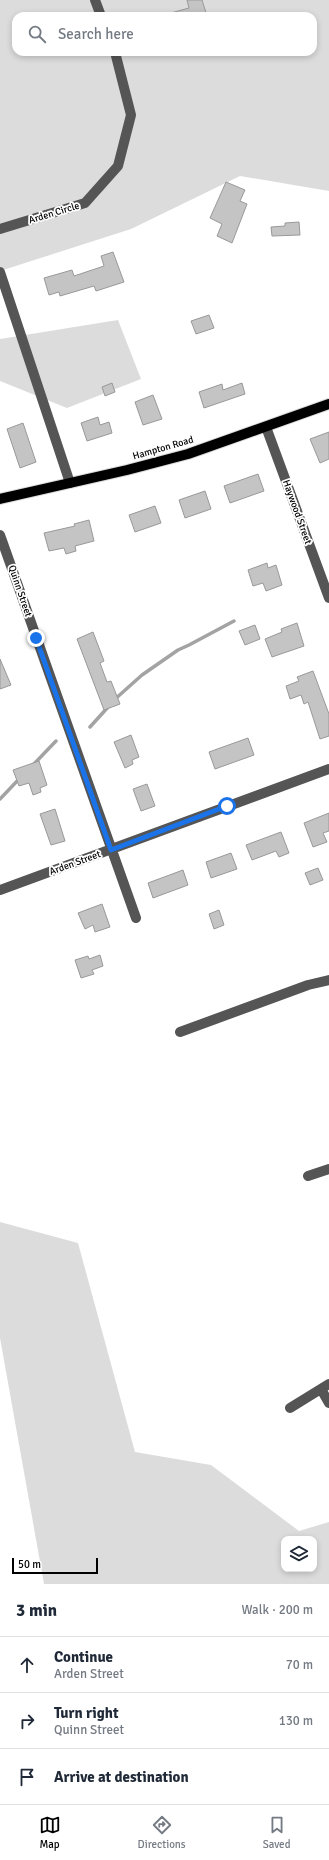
<!DOCTYPE html>
<html lang="en">
<head>
<meta charset="utf-8">
<style>
  body { margin:0; font-family:Signika,sans-serif; background:#f2f2f3; color:#1f2937 }
  .controls { position:absolute; right:12px; bottom:12px; display:grid; overflow:hidden; border-radius:8px; box-shadow:0 2px 6px #0003 }
  .controls button { width:36px; height:36px; display:grid; place-items:center; padding:0; border:0; border-bottom:1px solid #e0e1e3; background:#fff; color:#1f2937; font:20px sans-serif }
  .scale { position:absolute; left:12px; bottom:10px; width:86px; box-sizing:border-box; padding-left:4px; border:2px solid #000; border-top:0; font-size:11px; line-height:14px; white-space:nowrap; color:#000; -webkit-text-stroke:3px #fff; paint-order:stroke }
  .stop { position:absolute; width:12px; height:12px; margin:-9px; border:3px solid #1a73e8; border-radius:50%; background:#fff }
  .stop.end { background:#1a73e8; border-color:#fff; box-shadow:0 1px 4px #0008 }
  .list { margin:0; padding:0; list-style:none }
  h2 { display:flex; justify-content:space-between; align-items:center; height:52px; margin:0; padding:0 16px; font-size:17px }
  h2 small { font-size:13px; font-weight:400; color:#747a83 }
  .list li { display:grid; grid-template-columns:26px 1fr auto; gap:12px; align-items:center; box-sizing:border-box; height:56px; padding:0 16px; border-top:1px solid #e0e1e3 }
  .list b { display:block; font-size:15px; white-space:nowrap }
  .list p { margin:0; font-size:13px; white-space:nowrap; color:#747a83 }
  .list em { font-size:13px; font-style:normal; color:#747a83 }
  .icon { flex:none; width:22px; height:22px; fill:none; stroke:currentColor; stroke-width:2; stroke-linecap:round; stroke-linejoin:round }
  .map { position:relative; flex:none; width:329px; height:1584px; overflow:hidden }
  .search { position:absolute; background:#fff; box-shadow:0 2px 6px #0003; left:12px; right:12px; top:12px; height:44px; display:flex; align-items:center; gap:10px; box-sizing:border-box; padding:0 14px; border-radius:12px; color:#747a83; font-size:15px }
  .sheet { height:220px; background:#fff }
  nav { display:flex; justify-content:space-around; align-items:center; box-sizing:border-box; height:56px; border-top:1px solid #e0e1e3; background:#fff; font-size:11px; color:#747a83 }
  nav a { display:grid; justify-items:center; gap:2px }
  nav .on { color:#000 }
  .map>svg:first-child { display:block }
  .green { fill:#dcdcdc; fill-rule:evenodd }
  .lines { fill:none; stroke-linecap:round; stroke-linejoin:round }
  .stream { stroke:#a3a3a3; stroke-width:3.5 }
  .building { fill:#c4c4c4; stroke:#999 }
  .major-casing { stroke:#dbdbdb; stroke-width:12 }
  .minor { stroke:#555; stroke-width:10 }
  .major { stroke:#000; stroke-width:10 }
  .route { stroke:#1a73e8; stroke-width:5 }
  .labels { text-anchor:middle; dominant-baseline:central; stroke-width:3.5; stroke-linejoin:round; paint-order:stroke }
  .street-label { font-size:10px; fill:#000; stroke:#fff }
</style>
</head>
<body>
<div class="map">
<svg width="329" height="1584" viewBox="0 0 329 1584">
  <rect width="100%" height="100%" fill="#fff"/>
  <!-- green -->
  <path class="green" d="M 0,0 L 329,0 L 329,191 L 240,176 L 131,229 L 0,271 ZM 16,16 L 313,16 L 313,52 L 16,52 Z
    M 118,320 L 141,379 L 67,408 L 0,381 L 0,339 Z
    M 0,1222 L 78,1243 L 135,1452 L 211,1465 L 299,1531 L 329,1522 L 329,1584 L 44,1584 L 0,1338 ZM 284,1539 L 314,1539 L 314,1569 L 284,1569 Z"/>
  <g class="lines">
    <!-- stream -->
    <path class="stream" d="M 114,700 L 142,675 L 178,650 L 189,645 L 234,621
      M 90,727 L 109,706
      M 33,765 L 56,741
      M 0,799 L 20,778"/>
  </g>
  <!-- building -->
  <path class="building" d="M 187,0 L 202,0 L 207,16 L 172,16 L 171,13 L 189,8 Z
    M 226,182 L 245,190 L 240,201 L 247,204 L 232,243 L 217,236 L 222,224 L 210,218 Z
    M 299,222 L 300,235 L 272,236 L 271,227 L 285,226 L 285,223 Z
    M 113,252 L 124,282 L 96,291 L 94,286 L 60,296 L 59,292 L 49,295 L 44,278 L 72,270 L 74,276 L 104,266 L 101,256 Z
    M 209,315 L 214,328 L 196,334 L 191,321 Z
    M 112,383 L 115,392 L 105,396 L 102,387 Z
    M 242,383 L 245,394 L 204,408 L 199,392 L 222,384 L 223,390 Z
    M 153,395 L 162,419 L 143,425 L 135,402 Z
    M 98,417 L 100,425 L 109,422 L 112,433 L 87,441 L 81,423 Z
    M 23,423 L 36,462 L 20,468 L 7,429 Z
    M 329,432 L 329,459 L 320,463 L 310,439 Z
    M 258,474 L 264,491 L 230,503 L 224,486 Z
    M 205,491 L 211,509 L 185,518 L 179,500 Z
    M 155,506 L 161,523 L 135,532 L 129,515 Z
    M 89,520 L 94,541 L 75,546 L 76,551 L 66,554 L 64,548 L 49,551 L 44,533 L 75,526 L 74,524 Z
    M 267,563 L 268,568 L 276,565 L 282,585 L 266,591 L 263,583 L 253,586 L 248,570 Z
    M 297,623 L 304,646 L 272,657 L 265,639 L 282,632 L 281,629 Z
    M 255,625 L 260,639 L 245,645 L 239,631 Z
    M 93,632 L 104,661 L 100,663 L 107,682 L 111,681 L 120,704 L 104,710 L 77,639 Z
    M 0,659 L 11,685 L 0,689 Z
    M 313,671 L 329,714 L 329,736 L 320,739 L 308,702 L 304,704 L 301,695 L 290,699 L 286,686 L 299,681 L 297,677 Z
    M 131,735 L 139,757 L 132,760 L 133,764 L 125,768 L 114,742 Z
    M 248,738 L 254,755 L 215,769 L 209,752 Z
    M 39,761 L 47,785 L 40,788 L 41,792 L 33,795 L 29,783 L 19,786 L 13,770 Z
    M 147,784 L 155,806 L 141,811 L 133,789 Z
    M 55,809 L 65,841 L 51,845 L 40,814 Z
    M 329,813 L 329,831 L 323,833 L 327,842 L 313,847 L 304,823 Z
    M 281,832 L 289,853 L 279,857 L 276,851 L 252,860 L 246,845 Z
    M 231,853 L 237,869 L 211,878 L 206,862 Z
    M 318,868 L 323,880 L 310,885 L 305,873 Z
    M 183,870 L 188,885 L 153,898 L 148,883 Z
    M 102,904 L 110,927 L 95,932 L 93,925 L 85,929 L 78,913 Z
    M 219,910 L 224,925 L 214,929 L 209,914 Z
    M 100,955 L 103,966 L 92,970 L 94,974 L 81,978 L 75,960 L 88,956 L 89,959 Z"/>
  <g class="lines">
    <defs>
      <path id="major" d="M 0,499 L 127,470 L 188,454 L 329,404"/>
    </defs>
    <!-- major casing -->
    <use href="#major" class="major-casing"/>
    <!-- minor -->
    <path class="minor" d="M 95,0 L 101,16
      M 0,229 L 85,203 L 118,166 L 131,115 L 115,52
      M 0,272 L 70,483
      M 266,427 L 329,598
      M 0,535 L 136,918
      M 0,890 L 329,769
      M 180,1032 L 308,985 L 329,980
      M 308,1176 L 329,1169
      M 321,1389 L 329,1403
      M 290,1408 L 329,1384"/>
    <!-- major -->
    <use href="#major" class="major"/>
  </g>
  <g class="lines">
    <!-- route -->
    <path class="route" d="M 36,638 L 111,850 L 227,806"/>
  </g>
  <g class="labels">
    <!-- street labels -->
    <g class="street-label">
      <text transform="translate(54 213) rotate(-17)">Arden Circle</text>
      <text transform="translate(163 448) rotate(-16)">Hampton Road</text>
      <text transform="translate(297 512) rotate(70)">Haywood Street</text>
      <text transform="translate(20 591) rotate(71)">Quinn Street</text>
      <text transform="translate(75 863) rotate(-20)">Arden Street</text>
    </g>
  </g>
</svg>
<div class="controls">
<button><svg class="icon" aria-label="layers" viewBox="0 0 24 24"><path d="M12 4l9 5-9 5-9-5zM3 14l9 5 9-5"/></svg></button>
</div>
<div class="scale">50 m</div>
<div class="stop" style="left:227px;top:806px"></div>
<div class="stop end" style="left:36px;top:638px"></div>
<div class="search"><svg class="icon" aria-label="search" viewBox="0 0 24 24"><circle cx="10" cy="10" r="6"/><path d="M15 15l6 6"/></svg>Search here</div>
</div>
<section class="sheet">
<h2>3 min<small>Walk · 200 m</small></h2>
<ul class="list">
<li><svg class="icon" aria-label="ahead" viewBox="0 0 24 24"><path d="M12 20V5M6 11l6-6 6 6"/></svg><div><b>Continue</b><p>Arden Street</p></div><em>70 m</em></li>
<li><svg class="icon" aria-label="right" viewBox="0 0 24 24"><path d="M7 20v-9h11M14 6l5 5-5 5"/></svg><div><b>Turn right</b><p>Quinn Street</p></div><em>130 m</em></li>
<li><svg class="icon" aria-label="arrive" viewBox="0 0 24 24"><path d="M6 21V4h12l-3 4 3 4H6"/></svg><div><b>Arrive at destination</b></div></li>
</ul>
</section>
<nav>
<a class="on"><svg class="icon" aria-label="map" viewBox="0 0 24 24"><path d="M3 6l6-2 6 2 6-2v14l-6 2-6-2-6 2zM9 4v14M15 6v14"/></svg>Map</a>
<a><svg class="icon" aria-label="directions" viewBox="0 0 24 24"><path d="M12 3l9 9-9 9-9-9zM9 14v-3h6M13 9l2 2-2 2"/></svg>Directions</a>
<a><svg class="icon" aria-label="saved" viewBox="0 0 24 24"><path d="M7 4h10v16l-5-4-5 4z"/></svg>Saved</a>
</nav>
</body>
</html>
